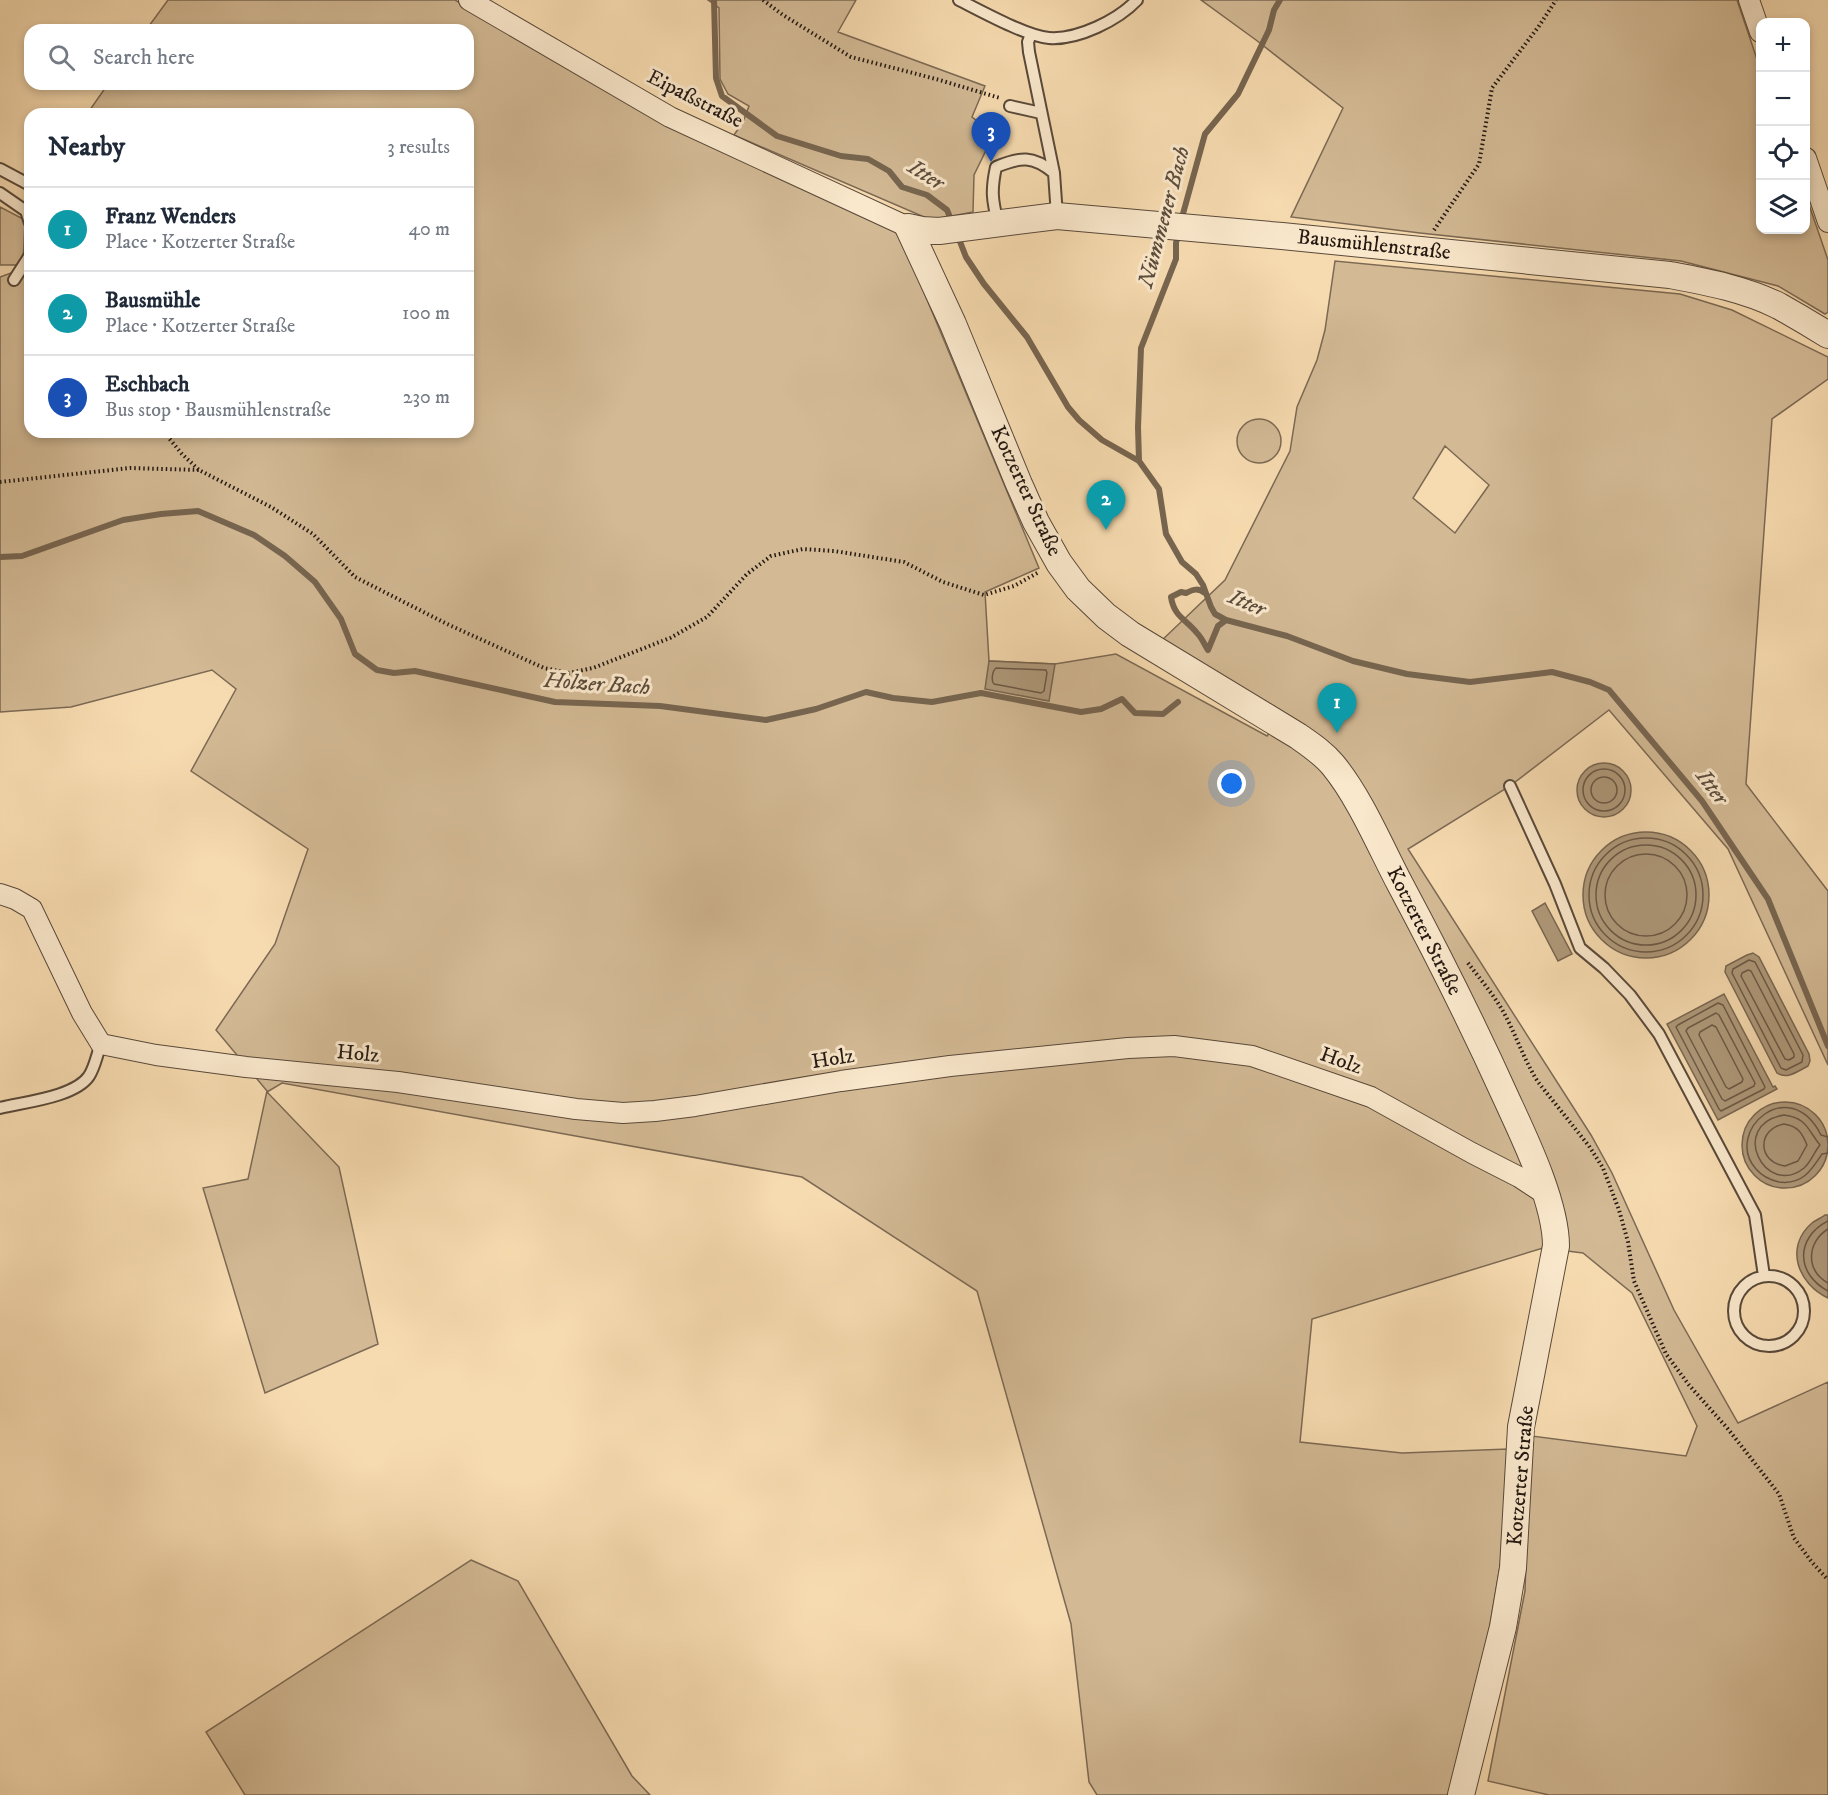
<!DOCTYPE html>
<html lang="en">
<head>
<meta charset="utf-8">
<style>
  body { margin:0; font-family:"IM FELL DW Pica",serif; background:#f2f2f3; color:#1f2937 }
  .controls { position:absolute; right:18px; top:18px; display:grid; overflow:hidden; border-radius:12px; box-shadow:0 3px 9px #0003 }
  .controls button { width:54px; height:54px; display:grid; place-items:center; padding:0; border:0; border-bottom:2px solid #e0e1e3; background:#fff; color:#1f2937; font:30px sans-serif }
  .you { position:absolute; left:1232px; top:784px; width:21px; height:21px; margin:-15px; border:4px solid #fff; border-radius:50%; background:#1a73e8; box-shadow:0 0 0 9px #1a73e833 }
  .badge { display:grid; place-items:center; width:39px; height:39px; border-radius:50%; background:#8f2418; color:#fff; font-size:20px; font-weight:700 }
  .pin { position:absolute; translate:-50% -50px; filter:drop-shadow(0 2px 3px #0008) }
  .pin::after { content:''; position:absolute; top:32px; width:21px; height:18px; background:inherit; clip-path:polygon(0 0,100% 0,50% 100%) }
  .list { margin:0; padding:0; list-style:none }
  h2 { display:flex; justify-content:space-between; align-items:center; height:78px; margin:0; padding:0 24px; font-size:26px }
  h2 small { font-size:20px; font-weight:400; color:#747a83 }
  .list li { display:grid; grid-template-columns:39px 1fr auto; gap:18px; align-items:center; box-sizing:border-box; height:84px; padding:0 24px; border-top:2px solid #e0e1e3 }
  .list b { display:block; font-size:22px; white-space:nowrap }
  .list p { margin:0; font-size:20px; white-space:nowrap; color:#747a83 }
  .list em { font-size:20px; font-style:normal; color:#747a83 }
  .icon { flex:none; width:33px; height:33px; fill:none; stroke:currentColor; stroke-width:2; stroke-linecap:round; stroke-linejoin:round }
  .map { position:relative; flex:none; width:1828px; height:1795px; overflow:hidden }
  .search { position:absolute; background:#fff; box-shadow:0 3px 9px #0003; left:24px; top:24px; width:450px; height:66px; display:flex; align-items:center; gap:15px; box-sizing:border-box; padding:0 21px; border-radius:18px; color:#747a83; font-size:22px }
  .panel { position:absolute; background:#fff; box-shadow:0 3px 9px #0003; left:24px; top:108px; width:450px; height:330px; border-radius:18px }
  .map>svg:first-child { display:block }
  .green { fill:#d3ba95; stroke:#7c6954; stroke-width:1.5; fill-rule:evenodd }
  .water { fill:#af997a; stroke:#776550; stroke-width:1.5 }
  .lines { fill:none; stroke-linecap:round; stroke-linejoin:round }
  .shore { stroke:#6a5846; stroke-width:1.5 }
  .stream { stroke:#776550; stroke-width:6 }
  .service-casing { stroke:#59493a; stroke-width:14 }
  .minor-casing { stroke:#59493a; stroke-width:22 }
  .tertiary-casing { stroke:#59493a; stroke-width:28 }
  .path { stroke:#241812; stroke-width:4; stroke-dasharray:1.5 3; stroke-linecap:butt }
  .service { stroke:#fae8cc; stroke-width:10 }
  .minor { stroke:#fae8cc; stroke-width:20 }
  .tertiary { stroke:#fae8cc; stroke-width:26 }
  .labels { text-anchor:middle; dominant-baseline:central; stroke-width:6; stroke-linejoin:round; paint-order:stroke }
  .street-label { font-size:21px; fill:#241812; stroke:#fae8cc }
  .water-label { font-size:22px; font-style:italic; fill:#5c4c3c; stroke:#fae8cc }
</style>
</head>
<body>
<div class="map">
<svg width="1828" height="1795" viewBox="0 0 1828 1795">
  <rect width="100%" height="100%" fill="#f7dbb0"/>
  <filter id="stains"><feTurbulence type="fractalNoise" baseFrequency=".00333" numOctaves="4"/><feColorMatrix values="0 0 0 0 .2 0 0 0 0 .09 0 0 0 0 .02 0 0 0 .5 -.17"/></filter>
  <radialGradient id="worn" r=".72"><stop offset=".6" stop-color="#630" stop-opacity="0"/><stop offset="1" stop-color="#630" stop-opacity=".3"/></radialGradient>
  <!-- green -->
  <path class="green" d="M 168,0 L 455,0 L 663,121 L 898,230 L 1039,568 L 985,592 L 989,661 L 1055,664 L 1116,654 L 1267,736 L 1283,716 L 1160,642 L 1225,580 L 1290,451 L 1297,407 L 1317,360 L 1325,330 L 1335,261 L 1680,294 L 1732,310 L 1828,357 L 1828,379 L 1772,419 L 1746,784 L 1828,891 L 1828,1065 L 1728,849 L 1609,710 L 1510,786 L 1408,849 L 1591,1135 L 1612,1173 L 1674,1310 L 1738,1423 L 1828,1382 L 1828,1795 L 1549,1795 L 1488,1781 L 1525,1591 L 1528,1501 L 1532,1436 L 1686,1456 L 1697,1426 L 1632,1293 L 1583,1253 L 1543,1248 L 1312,1319 L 1300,1442 L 1402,1453 L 1508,1449 L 1503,1549 L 1485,1654 L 1452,1795 L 1097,1795 L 1089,1782 L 1071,1624 L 977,1291 L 802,1177 L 282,1083 L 267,1092 L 339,1167 L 378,1344 L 265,1393 L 203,1188 L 248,1179 L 267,1091 L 216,1030 L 275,944 L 308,849 L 191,771 L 236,689 L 212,670 L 71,707 L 0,712 L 0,277 L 30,266 L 30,432 L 468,432 L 468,114 L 87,114 L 108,84 L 468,84 L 468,30 L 146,30 ZM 1445,446 L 1489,485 L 1455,533 L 1413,498 Z
    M 708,0 L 856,0 L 838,32 L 985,86 L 972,117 L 994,134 L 974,175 L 973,212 L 931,220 L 734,135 L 743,122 L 749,106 L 728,94 L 720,79 L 719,8 Z
    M 1201,0 L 1737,0 L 1760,68 L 1760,230 L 1806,230 L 1806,196 L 1828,260 L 1828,312 L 1825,314 L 1778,286 L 1681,261 L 1420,233 L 1291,217 L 1343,108 L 1256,40 Z
    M 0,207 L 25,220 L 23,265 L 0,265 Z
    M1237 441a22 22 0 1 1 44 0a22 22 0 1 1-44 0Z
    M 471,1560 L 518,1581 L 632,1776 L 650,1795 L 245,1795 L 206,1732 Z"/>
  <!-- water -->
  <path class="water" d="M 989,661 L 1055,664 L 1049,701 L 985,689 Z
    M1577 790a27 27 0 1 1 54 0a27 27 0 1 1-54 0Z
    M1583 895a63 63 0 1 1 126 0a63 63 0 1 1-126 0Z
    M 1545,903 L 1572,954 L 1558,961 L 1532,911 Z
    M 1753,953 L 1759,957 L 1809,1054 L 1810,1061 L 1808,1066 C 1798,1071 1787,1080 1777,1073 L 1725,972 L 1726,966 L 1747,955 Z
    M 1724,994 L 1773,1087 L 1775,1086 L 1777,1089 L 1718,1120 L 1667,1024 Z
    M1742 1145a43 43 0 1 1 86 0a43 43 0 1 1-86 0Z
    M 1825,1215 L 1828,1215 L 1828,1298 C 1798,1284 1784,1247 1812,1223 C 1816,1220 1821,1218 1825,1215 Z"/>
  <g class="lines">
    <!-- shore -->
    <path class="shore" d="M 996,668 L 1046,670 L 1047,673 L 1044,691 L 1041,693 L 994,684 C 991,681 992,671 996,668 Z
      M1583 790a21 21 0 1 1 42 0a21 21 0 1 1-42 0Z
      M1591 790a13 13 0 1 1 26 0a13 13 0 1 1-26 0Z
      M1589 895a57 57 0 1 1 114 0a57 57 0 1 1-114 0Z
      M1596 895a50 50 0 1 1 100 0a50 50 0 1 1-100 0Z
      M1605 895a41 41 0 1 1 82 0a41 41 0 1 1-82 0Z
      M 1749,960 L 1755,962 L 1803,1055 L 1802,1062 L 1786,1070 L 1781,1068 L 1732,973 L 1733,969 Z
      M 1748,970 L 1751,971 L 1794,1054 L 1794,1057 L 1789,1060 L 1785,1059 L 1741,976 L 1742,973 Z
      M 1718,1003 L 1723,1005 L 1765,1087 L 1764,1089 L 1721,1111 L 1719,1109 L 1676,1027 L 1678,1025 Z
      M 1716,1013 L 1719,1015 L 1755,1083 L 1754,1086 L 1725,1101 L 1722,1099 L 1686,1031 L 1688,1028 Z
      M 1712,1025 L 1716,1027 L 1743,1079 L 1742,1082 L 1729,1089 L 1726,1087 L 1699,1035 L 1700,1032 Z
      M 1784,1115 C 1807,1118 1807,1129 1820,1145 C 1814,1152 1811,1162 1804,1168 C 1766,1199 1727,1125 1784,1115 Z
      M 1784,1124 C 1798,1126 1802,1133 1807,1145 L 1798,1161 L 1785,1166 C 1757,1162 1757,1129 1784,1124 Z
      M 1828,1137 L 1821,1135 C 1789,1072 1723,1132 1756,1169 C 1762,1176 1770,1180 1779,1182 C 1802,1185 1811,1171 1822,1154 L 1828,1153
      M 1828,1221 C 1795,1238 1796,1274 1828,1291
      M 1828,1229 C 1807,1242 1805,1270 1828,1283"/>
    <!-- stream -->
    <path class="stream" d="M 714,0 L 716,78 L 722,96 L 777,136 L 841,156 L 868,159 L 889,171 L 902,187 L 927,195 L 947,210 L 952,222
      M 1181,221 L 1205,134 L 1238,94 L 1269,30 L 1274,10 L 1280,0
      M 957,234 L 966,257 L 984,284 L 1027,337 L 1068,407 L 1079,420 L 1102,440 L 1139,461 L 1159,489 L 1166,534 L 1182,562 L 1196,574 L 1203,585 L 1211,607 L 1215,614 L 1226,620 L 1287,636 L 1353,661 L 1407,674 L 1470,682 L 1552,672 L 1590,682 L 1609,690 L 1702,801 L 1768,899 L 1828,1046
      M 1139,461 L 1138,427 L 1141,348 L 1176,259 L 1176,243 L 1178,234
      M 0,557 L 22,556 L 123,520 L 161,514 L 198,511 L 254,535 L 285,556 L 315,582 L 341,619 L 355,654 L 377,670 L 394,673 L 415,671 L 555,702 L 660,706 L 766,720 L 816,709 L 866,692 L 893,698 L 932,702 L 981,693 L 1081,712 L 1101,709 L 1122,699 L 1135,713 L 1163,714 L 1178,702
      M 1205,593 C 1198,588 1194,589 1186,593 L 1181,592 L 1171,597 C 1174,617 1186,619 1197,633 C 1202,638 1204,644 1208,650 L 1218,626 L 1226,620"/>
    <defs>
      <path id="service" d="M 959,0 C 981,11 1026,36 1049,38 C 1078,40 1118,20 1137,0
        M 1031,34 L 1028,42 L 1029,52 L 1054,173 L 1057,216
        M 1010,106 L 1041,113
        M 0,169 L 30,185
        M 0,193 L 26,211 L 30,223
        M 998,223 C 992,200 991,190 996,167 C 1020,157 1033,155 1054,173
        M 14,280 L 30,255
        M 1510,786 L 1555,884 L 1580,948 L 1604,968 L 1630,995 L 1659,1034 L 1755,1215 L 1764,1276
        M 0,1108 C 24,1102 75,1097 89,1076 C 95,1067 97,1054 101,1044
        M1734 1311a35 35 0 1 1 70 0a35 35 0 1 1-70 0Z"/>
      <path id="minor" d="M 469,0 L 670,117 L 908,227
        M 1749,0 L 1760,32
        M 1806,158 L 1828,222
        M 0,894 L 15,899 L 32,909 L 82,1013 L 101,1044 L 156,1055 L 246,1067 L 398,1082 L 576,1109 L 623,1113 L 655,1111 L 695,1106 L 841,1081 L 950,1066 L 1128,1048 L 1174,1046 L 1252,1056 L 1371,1097 L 1472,1153 L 1519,1177 L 1545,1194"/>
      <path id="tertiary" d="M 908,227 L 953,324 L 1019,484 L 1036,522 L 1059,563 L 1078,589 L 1106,616 L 1130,634 L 1298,736 C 1311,745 1323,753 1333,765 C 1360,798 1380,846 1400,884 C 1438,955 1474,1027 1507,1100 C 1525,1139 1556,1203 1556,1246 L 1521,1427 L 1513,1568 L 1503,1627 L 1461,1795
        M 908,227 L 922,230 L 939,231 L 1057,216 L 1282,236 L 1670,275 C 1707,282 1745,289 1779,306 C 1795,315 1812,325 1828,335"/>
    </defs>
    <!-- service casing -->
    <use href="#service" class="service-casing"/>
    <!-- minor casing -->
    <use href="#minor" class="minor-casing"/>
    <!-- tertiary casing -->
    <use href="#tertiary" class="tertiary-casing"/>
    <!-- path -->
    <path class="path" d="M 763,0 L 783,15 L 851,57 L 936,79 L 1000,98
      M 1434,230 L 1479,164 L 1492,88 L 1539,26 L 1556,0
      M 164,432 L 182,454 L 199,470 L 271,507 L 313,534 L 355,577 L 447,624 L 544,668 L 569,673 L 593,668 L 670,638 L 707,617 L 747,574 L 771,556 L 803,549 L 834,551 L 904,562 L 943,582 L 984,595 L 1014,586 L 1039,572
      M 0,482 L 130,468 L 199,470
      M 1468,963 C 1480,979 1494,995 1504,1013 C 1516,1035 1524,1060 1538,1082 L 1589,1146 L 1603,1168 L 1619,1210 L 1628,1242 L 1634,1281 L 1666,1354 L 1689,1385 L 1728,1429 L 1779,1494 L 1794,1538 L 1811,1561 L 1828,1580"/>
    <!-- service -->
    <use href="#service" class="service"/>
    <!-- minor -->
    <use href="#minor" class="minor"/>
    <!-- tertiary -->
    <use href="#tertiary" class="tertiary"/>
  </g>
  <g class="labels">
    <!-- street labels -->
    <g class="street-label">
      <text transform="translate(695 99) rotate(27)">Eipaßstraße</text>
      <text transform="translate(1374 245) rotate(6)">Bausmühlenstraße</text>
      <text transform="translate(1026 491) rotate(65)">Kotzerter Straße</text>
      <text transform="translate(1424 931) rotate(63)">Kotzerter Straße</text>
      <text transform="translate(358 1054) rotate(5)">Holz</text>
      <text transform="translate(833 1059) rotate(-9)">Holz</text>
      <text transform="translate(1341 1061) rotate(20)">Holz</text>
      <text transform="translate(1521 1476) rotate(-85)">Kotzerter Straße</text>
    </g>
    <!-- water labels -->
    <g class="water-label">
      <text transform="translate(926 175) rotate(32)">Itter</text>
      <text transform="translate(1164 217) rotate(-75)">Nümmener Bach</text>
      <text transform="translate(1247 603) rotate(23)">Itter</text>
      <text transform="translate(597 684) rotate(4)">Holzer Bach</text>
      <text transform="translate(1712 787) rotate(53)">Itter</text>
    </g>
  </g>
  <rect width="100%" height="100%" filter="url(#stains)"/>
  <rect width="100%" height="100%" fill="url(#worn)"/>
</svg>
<div class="controls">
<button>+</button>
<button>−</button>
<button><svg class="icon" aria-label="locate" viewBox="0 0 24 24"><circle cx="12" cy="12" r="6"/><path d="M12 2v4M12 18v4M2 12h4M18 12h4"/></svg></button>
<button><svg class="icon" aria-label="layers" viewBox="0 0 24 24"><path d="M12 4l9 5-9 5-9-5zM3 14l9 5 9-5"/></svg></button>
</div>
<div class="you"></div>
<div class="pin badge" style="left:1337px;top:733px;background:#0f9aa8">1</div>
<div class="pin badge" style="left:1106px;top:530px;background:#0f9aa8">2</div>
<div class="pin badge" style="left:991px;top:162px;background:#1a4fb4">3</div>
<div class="search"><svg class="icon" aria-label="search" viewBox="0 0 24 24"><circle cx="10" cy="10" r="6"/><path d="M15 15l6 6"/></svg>Search here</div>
<section class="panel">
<h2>Nearby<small>3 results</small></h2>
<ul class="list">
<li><span class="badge" style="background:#0f9aa8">1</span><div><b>Franz Wenders</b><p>Place · Kotzerter Straße</p></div><em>40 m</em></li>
<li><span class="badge" style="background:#0f9aa8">2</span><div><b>Bausmühle</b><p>Place · Kotzerter Straße</p></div><em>100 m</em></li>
<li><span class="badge" style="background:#1a4fb4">3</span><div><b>Eschbach</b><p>Bus stop · Bausmühlenstraße</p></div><em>230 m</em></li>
</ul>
</section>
</div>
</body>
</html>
